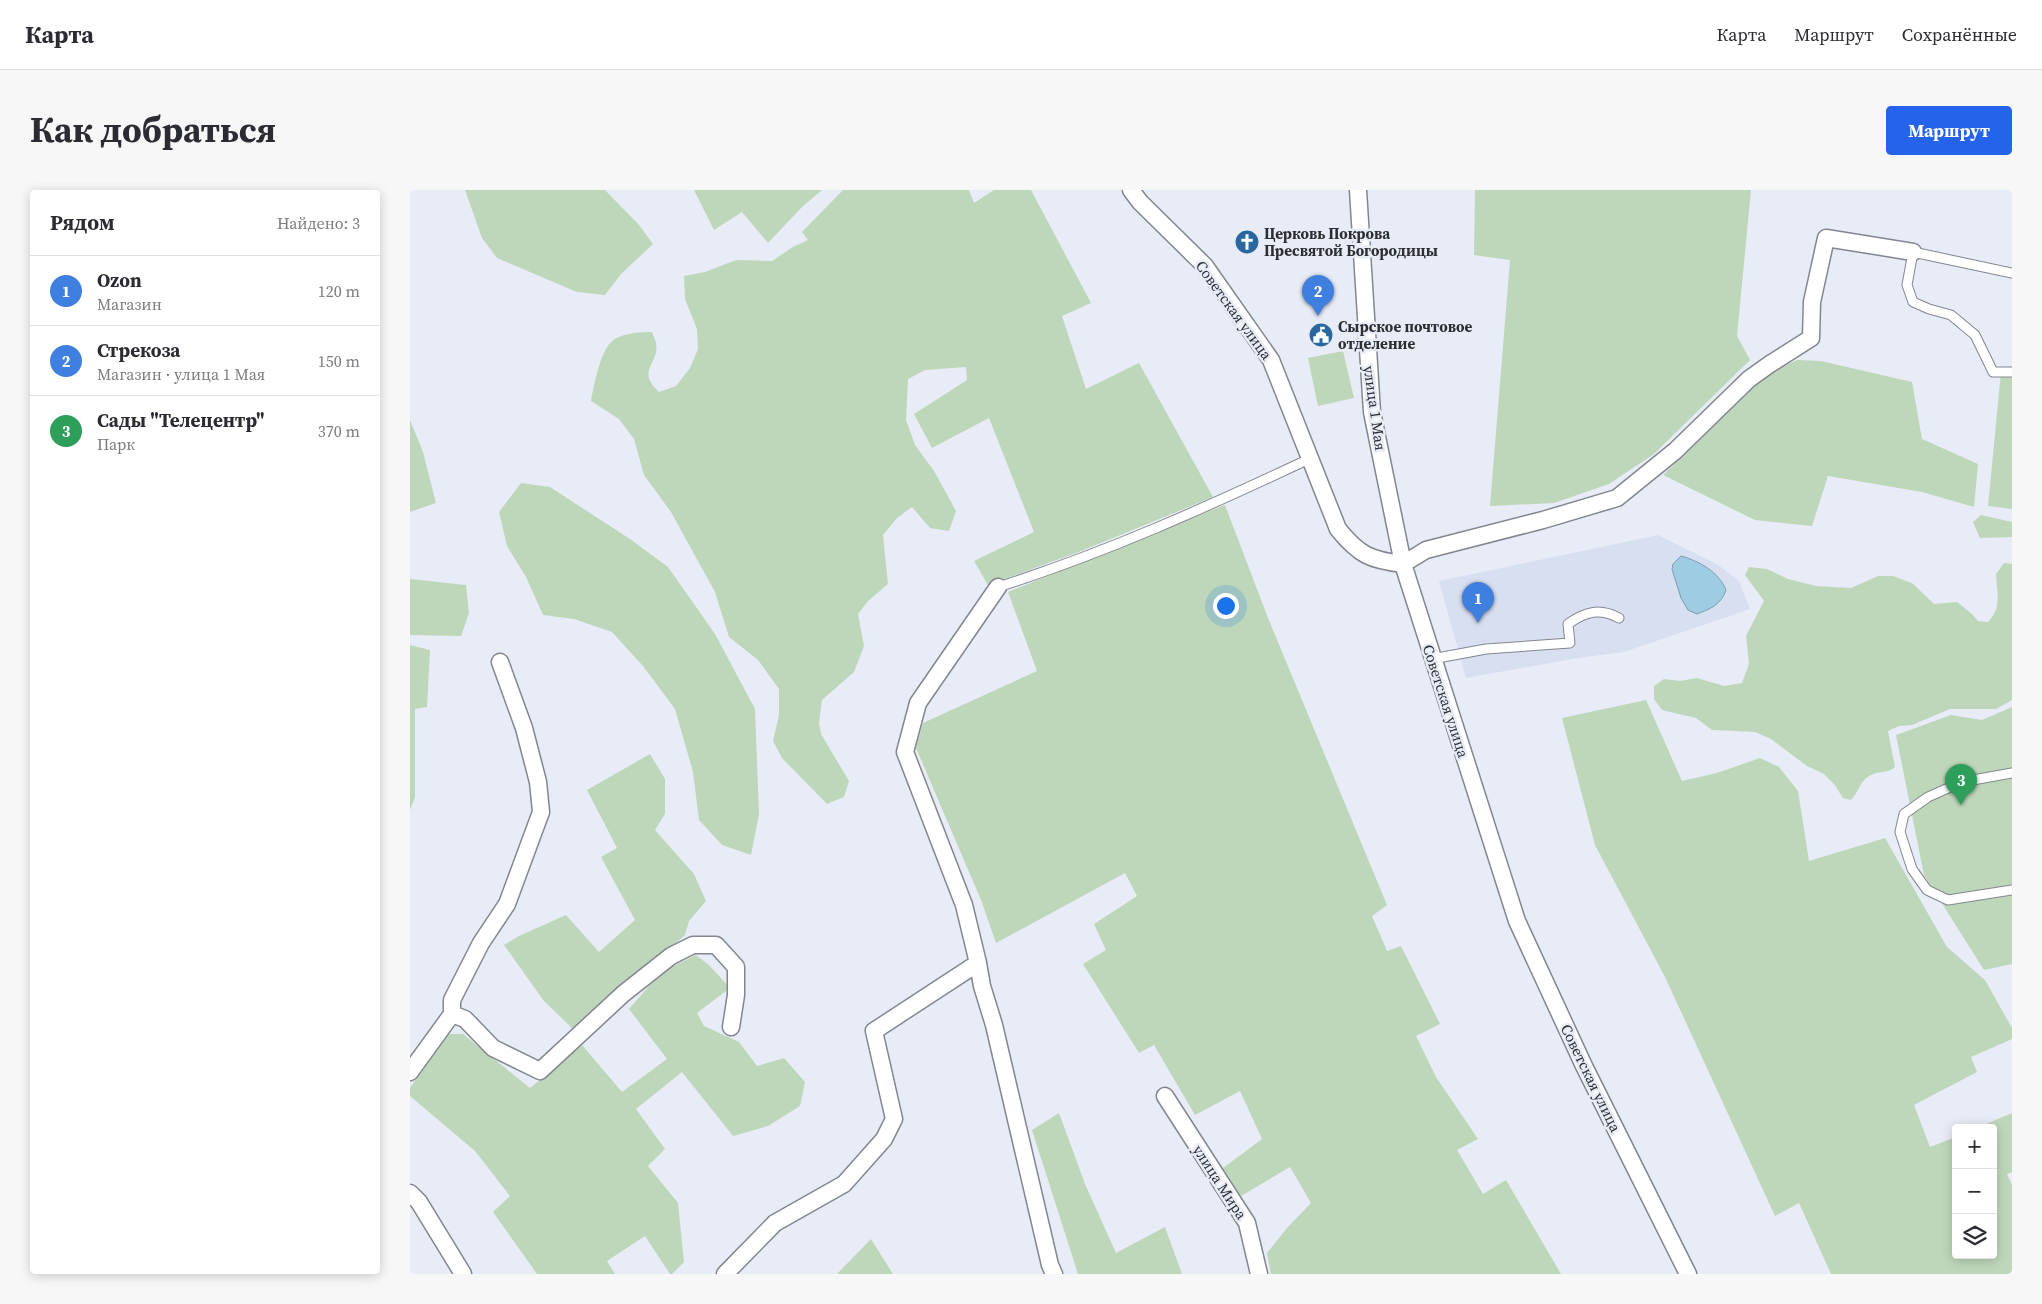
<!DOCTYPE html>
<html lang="ru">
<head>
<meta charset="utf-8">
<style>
  body { margin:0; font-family:"Source Serif 4",serif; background:#f7f7f7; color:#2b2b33 }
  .controls { position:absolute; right:15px; bottom:15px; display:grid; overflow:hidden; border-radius:5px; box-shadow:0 2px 12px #0003 }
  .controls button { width:45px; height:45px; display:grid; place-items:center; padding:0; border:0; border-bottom:1px solid #e1e1e2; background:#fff; color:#2b2b33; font:25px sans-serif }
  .you { position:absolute; left:815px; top:415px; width:18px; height:18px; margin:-12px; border:4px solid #fff; border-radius:50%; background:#1a73e8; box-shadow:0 0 0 8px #1a73e833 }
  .badge { display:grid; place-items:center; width:32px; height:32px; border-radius:50%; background:#2563eb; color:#fff; font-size:16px; font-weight:700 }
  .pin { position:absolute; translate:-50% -41px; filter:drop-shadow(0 1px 2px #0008) }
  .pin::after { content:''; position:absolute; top:26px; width:18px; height:15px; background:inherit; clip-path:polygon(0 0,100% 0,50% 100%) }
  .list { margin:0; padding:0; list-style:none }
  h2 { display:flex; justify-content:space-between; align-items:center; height:65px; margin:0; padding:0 20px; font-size:21px }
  h2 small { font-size:16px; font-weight:400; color:#7c7c81 }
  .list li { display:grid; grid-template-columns:32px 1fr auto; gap:15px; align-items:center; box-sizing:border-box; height:70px; padding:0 20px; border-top:1px solid #e1e1e2 }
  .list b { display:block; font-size:19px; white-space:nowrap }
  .list p { margin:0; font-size:16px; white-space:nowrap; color:#7c7c81 }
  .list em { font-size:16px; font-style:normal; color:#7c7c81 }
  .icon { flex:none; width:28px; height:28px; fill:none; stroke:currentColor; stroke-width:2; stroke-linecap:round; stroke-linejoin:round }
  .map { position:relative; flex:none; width:1602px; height:1084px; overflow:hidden; border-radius:5px }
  header { display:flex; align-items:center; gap:30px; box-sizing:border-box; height:70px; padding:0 25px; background:#fff; border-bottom:1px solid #e1e1e2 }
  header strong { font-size:24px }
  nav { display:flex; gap:28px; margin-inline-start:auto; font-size:18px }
  .intro { display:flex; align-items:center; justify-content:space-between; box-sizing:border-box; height:120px; padding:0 30px }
  h1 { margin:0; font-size:35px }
  .button { padding:12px 22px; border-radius:5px; background:#2563eb; color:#fff; font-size:18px; font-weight:700 }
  main { display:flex; gap:30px; padding:0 30px }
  aside { flex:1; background:#fff; border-radius:5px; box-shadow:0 2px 12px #0003 }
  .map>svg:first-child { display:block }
  .built { fill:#d8dff1 }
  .green { fill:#bed7ba }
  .water { fill:#9dcce3; stroke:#7b9dae }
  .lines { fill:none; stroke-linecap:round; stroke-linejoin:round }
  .lane-casing { stroke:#82868f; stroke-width:11 }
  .street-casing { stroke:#82868f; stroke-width:19 }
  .lane { stroke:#fff; stroke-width:9 }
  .street { stroke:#fff; stroke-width:16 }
  .labels { text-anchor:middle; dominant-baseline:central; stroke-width:5; stroke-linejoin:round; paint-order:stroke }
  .poi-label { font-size:15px; font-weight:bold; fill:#2c2e32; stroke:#e8ecf7; text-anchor:start }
  .street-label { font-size:15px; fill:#2c2e32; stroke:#e8ecf7 }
</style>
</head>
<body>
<header>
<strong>Карта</strong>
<nav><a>Карта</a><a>Маршрут</a><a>Сохранённые</a></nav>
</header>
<div class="intro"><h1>Как добраться</h1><a class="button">Маршрут</a></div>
<main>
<aside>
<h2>Рядом<small>Найдено: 3</small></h2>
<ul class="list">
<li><span class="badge" style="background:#3f7fe0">1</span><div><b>Ozon</b><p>Магазин</p></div><em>120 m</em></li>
<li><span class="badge" style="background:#3f7fe0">2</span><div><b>Стрекоза</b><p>Магазин · улица 1 Мая</p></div><em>150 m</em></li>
<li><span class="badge" style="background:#2e9e5b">3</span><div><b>Сады &quot;Телецентр&quot;</b><p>Парк</p></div><em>370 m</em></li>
</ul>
</aside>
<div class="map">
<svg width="1602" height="1084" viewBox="0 0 1602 1084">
  <rect width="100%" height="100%" fill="#e8ecf7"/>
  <!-- built -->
  <path class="built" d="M 1248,345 L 1307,374 L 1329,391 L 1340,419 L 1214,462 L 1168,468 L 1056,488 L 1029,391 Z"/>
  <!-- green -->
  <path class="green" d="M 55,0 L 195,0 L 229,35 L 243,54 L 211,84 L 195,105 L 167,102 L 87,68 L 72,48 Z
    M 284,0 L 412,0 L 392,17 L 358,53 L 332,22 L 304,40 Z
    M 433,0 L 559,0 L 564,13 L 584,0 L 621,0 L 681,113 L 652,126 L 676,199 L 729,173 L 803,307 L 669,362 L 578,395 L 564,371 L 624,342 L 579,228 L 522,258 L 504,224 L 557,190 L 556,177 L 515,180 L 498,189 L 496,230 L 505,255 L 524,281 L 546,321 L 539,341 L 520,338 L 502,317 L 487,328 L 473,345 L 478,394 L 458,411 L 448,424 L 454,456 L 444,482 L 412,510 L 409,533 L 411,544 L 439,591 L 434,607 L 417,614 L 372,568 L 363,551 L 369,525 L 369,499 L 348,470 L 319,447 L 305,402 L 261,322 L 234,285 L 224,249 L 209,229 L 181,211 C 184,195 190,163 201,152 C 210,143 230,142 242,142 C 243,146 246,150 246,154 C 250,173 225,180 249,202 L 266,196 L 280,178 L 288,159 L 287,139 L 275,109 L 274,86 L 295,82 L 326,70 L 362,71 L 383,57 L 398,50 L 392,42 Z
    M 1065,0 L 1341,0 L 1327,146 L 1340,170 L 1244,264 L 1199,294 L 1144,313 L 1080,316 L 1100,70 L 1064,65 Z
    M 933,161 L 944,208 L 908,216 L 898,168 Z
    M 1387,170 L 1411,171 L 1502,192 L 1512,249 L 1568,274 L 1564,317 L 1512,302 L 1418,286 L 1402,336 L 1345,330 L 1253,285 L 1356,185 Z
    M 1602,176 L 1602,319 L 1578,316 L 1591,182 Z
    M 0,230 L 13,262 L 26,313 L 0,322 Z
    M 111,293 L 140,297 L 220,349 L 258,377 L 305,444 L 345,519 L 349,624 L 341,665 L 312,655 L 289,630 L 283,582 L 265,519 L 233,476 L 202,442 L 164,429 L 133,425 L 116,387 L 97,356 L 89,322 Z
    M 815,315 L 858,428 L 977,715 L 962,726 L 977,761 L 991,756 L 1030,834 L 1006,846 L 1026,887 L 1068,949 L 1047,960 L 1073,1004 L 1096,990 L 1151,1084 L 861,1084 L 857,1063 L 877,1038 L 901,1013 L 880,977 L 831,1006 L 813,978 L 852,949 L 830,901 L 785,925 L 744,855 L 729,863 L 673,774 L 696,760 L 684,734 L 727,706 L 715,683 L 586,753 L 571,710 L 506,558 L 513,533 L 627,481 L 598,402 Z
    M 1571,325 L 1602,332 L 1602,347 L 1570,348 L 1563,332 Z
    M 1594,373 L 1602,374 L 1602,510 L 1586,519 L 1540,519 L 1502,535 L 1489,536 L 1478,541 L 1485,577 C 1478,583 1472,581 1463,584 C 1449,590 1450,601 1441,610 L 1433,608 L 1424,594 L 1414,584 L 1397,576 L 1361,549 L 1345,542 L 1302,540 L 1286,528 L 1252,520 L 1244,509 L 1244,496 L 1254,489 L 1270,491 L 1287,488 L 1314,496 L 1332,493 L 1339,474 L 1336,446 L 1354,411 L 1335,385 L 1339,377 L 1357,379 L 1378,389 L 1406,396 L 1441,398 L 1468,386 L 1483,386 L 1502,393 L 1524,414 L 1547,412 L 1562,424 L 1568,431 L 1578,432 C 1592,418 1587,403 1586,384 Z
    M 0,389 L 56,395 L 59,423 L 51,446 L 0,445 Z
    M 0,455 L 20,460 L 17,517 L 5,519 L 5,607 L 0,620 Z
    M 1236,510 L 1272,591 L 1307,583 L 1350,568 L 1369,577 L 1388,601 L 1399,671 L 1475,648 L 1537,757 L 1575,790 L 1602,838 L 1602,849 L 1561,867 L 1567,882 L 1504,915 L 1520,957 L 1546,947 L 1546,1065 L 1583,1065 L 1583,938 L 1567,938 L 1602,923 L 1602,982 L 1597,984 L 1602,995 L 1602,1084 L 1421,1084 L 1389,1013 L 1365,1026 L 1255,787 L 1185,655 L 1152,528 Z
    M 1602,517 L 1602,774 L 1574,780 L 1514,685 L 1486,545 L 1541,525 L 1572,530 Z
    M 240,564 L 255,589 L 255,624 L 245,640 L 284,684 L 296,711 L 279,731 L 275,745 L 165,841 L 134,811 L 94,755 L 109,746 L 156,725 L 189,762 L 225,730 L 191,667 L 207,658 L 177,600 Z
    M 286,765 L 299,775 L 320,798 L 287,823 L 294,836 L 329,852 L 347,876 L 374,868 L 395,892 L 390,916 L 358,936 L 323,946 L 272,882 L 226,919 L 255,959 L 238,976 L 268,1013 L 274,1072 L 262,1084 L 260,1084 L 235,1046 L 197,1071 L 205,1084 L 127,1084 L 83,1022 L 100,1006 L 65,961 L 0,906 L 0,898 L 37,844 L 53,844 L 120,898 L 172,855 L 212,902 L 257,869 L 219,819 L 251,782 Z
    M 649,923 L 675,994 L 706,1063 L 755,1037 L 772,1084 L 668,1084 L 622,940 Z
    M 461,1049 L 483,1084 L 427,1084 Z"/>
  <!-- water -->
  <path class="water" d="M 1271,366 C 1289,371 1309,382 1316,400 C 1311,415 1300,419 1287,424 L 1278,420 L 1271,408 L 1262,379 L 1263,374 Z"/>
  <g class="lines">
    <defs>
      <path id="lane" d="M 1602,83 L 1503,62 L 1497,95 L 1503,112 L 1519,119 L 1541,125 L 1565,145 L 1583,182 L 1602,182
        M 588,397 C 695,363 797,317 899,269
        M 1022,469 L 1076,459 L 1160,453 L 1158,434 C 1176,421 1190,418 1209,428
        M 1602,583 L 1552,592 L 1518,607 L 1494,624 L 1490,642 L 1502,679 L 1517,700 L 1538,710 L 1602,700"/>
      <path id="street" d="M 721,0 L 730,12 L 795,76 L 861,170 L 928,339 C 949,365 960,370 993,374
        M 948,0 L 962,222 L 993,374 L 1107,731 L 1174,876 L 1278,1084
        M 993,374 L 1016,360 L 1133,330 L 1207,308 L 1265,261 L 1339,189 L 1360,174 L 1401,148 L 1402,112 L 1416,48 L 1503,62
        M 568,773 L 572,796 L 584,835 L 640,1075 L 644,1084
        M 42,824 L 55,829 L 83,858 L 130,881 L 213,804 L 261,766 L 283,755 L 306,755 L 326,777 L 326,805 L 321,837
        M 0,882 L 42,824 L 42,810 L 71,753 L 97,714 L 131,622 L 128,592 L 114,538 L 90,472
        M 755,906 L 837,1033 L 849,1084
        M 0,1003 L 9,1012 L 53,1084
        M 315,1084 L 365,1033 L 434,994 L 474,949 L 484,929 L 464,841 L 568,773 L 554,715 L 495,562 L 508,513 L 588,397"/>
    </defs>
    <!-- lane casing -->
    <use href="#lane" class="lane-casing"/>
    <!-- street casing -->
    <use href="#street" class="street-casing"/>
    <!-- lane -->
    <use href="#lane" class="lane"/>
    <!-- street -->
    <use href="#street" class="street"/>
  </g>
  <!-- icons -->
  <defs>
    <symbol id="church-disc" viewBox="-11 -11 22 22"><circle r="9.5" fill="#2a679e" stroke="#e8ecf7"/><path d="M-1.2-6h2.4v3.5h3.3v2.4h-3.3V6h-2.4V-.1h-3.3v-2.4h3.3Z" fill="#fff"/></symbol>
    <symbol id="civic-disc" viewBox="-11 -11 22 22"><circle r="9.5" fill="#2a679e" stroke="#e8ecf7"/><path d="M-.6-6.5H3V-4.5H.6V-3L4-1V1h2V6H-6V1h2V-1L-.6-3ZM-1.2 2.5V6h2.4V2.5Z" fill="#fff"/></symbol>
  </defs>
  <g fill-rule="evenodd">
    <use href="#church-disc" x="823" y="38" width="28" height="28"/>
    <use href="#civic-disc" x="897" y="131" width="28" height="28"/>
  </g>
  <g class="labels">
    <!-- poi labels -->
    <g class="poi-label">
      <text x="854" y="43">Церковь Покрова<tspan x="854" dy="17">Пресвятой Богородицы</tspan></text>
      <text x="928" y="136">Сырское почтовое<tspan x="928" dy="17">отделение</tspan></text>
    </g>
    <!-- street labels -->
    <g class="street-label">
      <text transform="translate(824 120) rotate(54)">Советская улица</text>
      <text transform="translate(965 218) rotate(82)">улица 1 Мая</text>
      <text transform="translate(1036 511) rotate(72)">Советская улица</text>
      <text transform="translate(1181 888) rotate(64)">Советская улица</text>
      <text transform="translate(810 992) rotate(57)">улица Мира</text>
    </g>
  </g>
</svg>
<div class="controls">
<button>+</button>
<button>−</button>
<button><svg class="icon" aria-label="layers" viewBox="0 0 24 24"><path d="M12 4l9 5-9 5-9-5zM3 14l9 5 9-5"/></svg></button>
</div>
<div class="you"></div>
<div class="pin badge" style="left:1068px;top:433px;background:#3f7fe0">1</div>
<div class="pin badge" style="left:908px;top:126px;background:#3f7fe0">2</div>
<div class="pin badge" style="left:1551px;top:615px;background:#2e9e5b">3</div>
</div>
</main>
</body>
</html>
